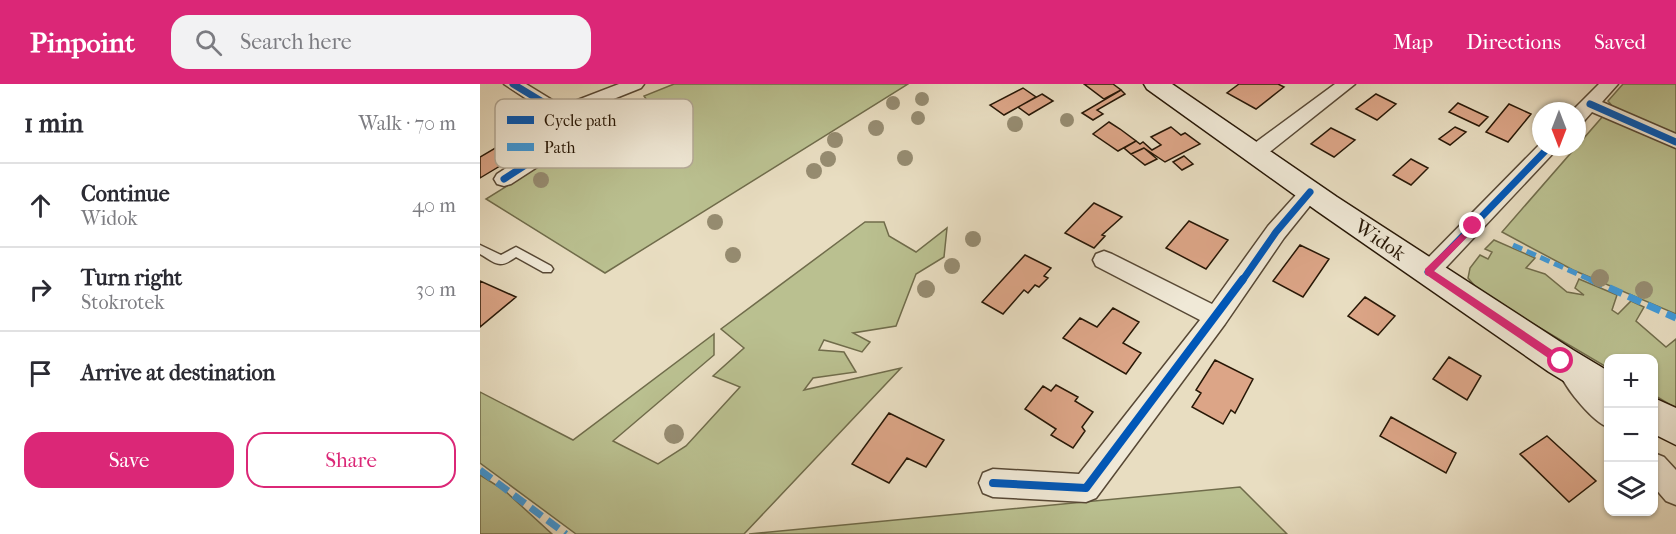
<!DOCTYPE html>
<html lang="en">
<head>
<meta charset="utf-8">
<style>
  body { margin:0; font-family:"IM FELL French Canon",serif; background:#f2f2f3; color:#2b2b33 }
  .controls { position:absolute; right:18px; bottom:18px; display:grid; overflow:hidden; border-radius:12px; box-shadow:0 2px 4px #0004 }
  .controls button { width:54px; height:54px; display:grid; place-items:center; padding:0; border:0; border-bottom:2px solid #e1e1e2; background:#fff; color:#2b2b33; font:30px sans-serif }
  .compass { position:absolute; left:1052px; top:18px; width:54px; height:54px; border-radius:50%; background:#fff; box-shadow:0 2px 4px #0004; rotate:180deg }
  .stop { position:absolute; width:18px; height:18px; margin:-14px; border:4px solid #db2777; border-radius:50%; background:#fff }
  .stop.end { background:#db2777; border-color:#fff; box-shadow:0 2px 6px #0008 }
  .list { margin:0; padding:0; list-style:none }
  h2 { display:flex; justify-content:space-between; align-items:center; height:78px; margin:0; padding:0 24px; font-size:26px }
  h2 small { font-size:20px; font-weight:400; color:#7c7c81 }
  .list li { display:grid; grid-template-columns:39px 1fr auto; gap:18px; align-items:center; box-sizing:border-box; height:84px; padding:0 24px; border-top:2px solid #e1e1e2 }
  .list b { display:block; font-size:22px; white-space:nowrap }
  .list p { margin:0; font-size:20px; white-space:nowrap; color:#7c7c81 }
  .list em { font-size:20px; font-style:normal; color:#7c7c81 }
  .actions { display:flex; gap:12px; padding:18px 24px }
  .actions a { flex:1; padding:14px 0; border:2px solid #db2777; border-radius:18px; text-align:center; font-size:21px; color:#db2777 }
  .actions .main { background:#db2777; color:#fff }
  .icon { flex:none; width:33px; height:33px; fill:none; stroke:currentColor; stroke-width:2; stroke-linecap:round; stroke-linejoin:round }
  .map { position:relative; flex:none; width:1196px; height:450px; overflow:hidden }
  header { display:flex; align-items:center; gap:36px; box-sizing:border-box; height:84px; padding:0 30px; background:#db2777; color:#fff }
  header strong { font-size:28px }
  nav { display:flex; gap:33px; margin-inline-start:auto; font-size:21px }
  .search { width:420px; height:54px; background:#f2f2f3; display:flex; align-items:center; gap:15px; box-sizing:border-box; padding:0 21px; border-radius:18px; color:#7c7c81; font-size:22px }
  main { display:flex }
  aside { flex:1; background:#fff }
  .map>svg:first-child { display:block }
  .green { fill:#bac090; stroke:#706c4b; stroke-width:1.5 }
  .building { fill:#dca587; stroke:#271706; stroke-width:1.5 }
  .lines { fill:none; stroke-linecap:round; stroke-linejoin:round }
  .lane-casing { stroke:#574835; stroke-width:3 }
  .street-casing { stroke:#574835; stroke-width:3 }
  .secondary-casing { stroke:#271706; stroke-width:3 }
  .lane { fill:#f0e9d7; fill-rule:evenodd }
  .street { fill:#f0e9d7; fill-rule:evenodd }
  .secondary { fill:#f0e9d7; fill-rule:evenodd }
  .quiet-far1 { stroke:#3d9add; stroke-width:5; stroke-dasharray:10 5; stroke-linecap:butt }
  .quiet { stroke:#3d9add; stroke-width:7; stroke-dasharray:14 7; stroke-linecap:butt }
  .cycleway-far1-casing { stroke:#f0e9d7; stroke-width:10 }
  .cycleway-casing { stroke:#f0e9d7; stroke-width:12 }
  .cycleway-far1 { stroke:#0057b8; stroke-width:7 }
  .cycleway { stroke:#0057b8; stroke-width:8 }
  .tree { fill:#968c71 }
  .route { fill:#db2777 }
  .labels { text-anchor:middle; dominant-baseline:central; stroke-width:6; stroke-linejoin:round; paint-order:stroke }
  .street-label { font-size:20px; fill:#271706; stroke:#f0e9d7 }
  .key { fill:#f0e9d7; stroke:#b4aa98; stroke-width:1.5 }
  .key-label { font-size:16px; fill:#271706 }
</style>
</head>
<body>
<header>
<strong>Pinpoint</strong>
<div class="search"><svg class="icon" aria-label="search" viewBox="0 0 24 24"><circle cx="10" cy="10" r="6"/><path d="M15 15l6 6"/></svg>Search here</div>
<nav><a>Map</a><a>Directions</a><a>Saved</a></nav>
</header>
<main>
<aside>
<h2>1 min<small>Walk · 70 m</small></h2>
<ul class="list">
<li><svg class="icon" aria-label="ahead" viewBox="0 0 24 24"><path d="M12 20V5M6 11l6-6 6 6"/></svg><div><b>Continue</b><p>Widok</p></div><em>40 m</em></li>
<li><svg class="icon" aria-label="right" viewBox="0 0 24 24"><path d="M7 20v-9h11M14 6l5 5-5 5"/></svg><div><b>Turn right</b><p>Stokrotek</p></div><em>30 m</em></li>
<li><svg class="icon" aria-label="arrive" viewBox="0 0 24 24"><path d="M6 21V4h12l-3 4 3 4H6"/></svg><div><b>Arrive at destination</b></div></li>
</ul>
<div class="actions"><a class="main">Save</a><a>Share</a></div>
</aside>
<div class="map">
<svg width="1196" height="450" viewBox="0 0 1196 450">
  <rect width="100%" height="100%" fill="#e8ddc1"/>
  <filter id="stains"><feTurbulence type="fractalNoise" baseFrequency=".00333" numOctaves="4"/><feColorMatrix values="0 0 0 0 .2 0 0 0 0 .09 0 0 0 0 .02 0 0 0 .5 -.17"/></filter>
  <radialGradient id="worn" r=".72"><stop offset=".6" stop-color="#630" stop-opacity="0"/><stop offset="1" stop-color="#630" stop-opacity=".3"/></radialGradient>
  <!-- green -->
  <path class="green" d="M 194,0 L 428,0 L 125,189 L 6,115 L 123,43 L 96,29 L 118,19 L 127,25 L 144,18 L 155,24 L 169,19 L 164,12 Z
    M 1143,0 L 1196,0 L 1196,51 L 1133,23 L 1128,17 Z
    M 1124,31 L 1196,62 L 1196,230 L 1093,186 L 1022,148 Z
    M 385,138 L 404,138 L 409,152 L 436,168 L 467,144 L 464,173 L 436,190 L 416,242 L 373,249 L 390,258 L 382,268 L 344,256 L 339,266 L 364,268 L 376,288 L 333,294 L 324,306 L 421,284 L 264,450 L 96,450 L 0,379 L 0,308 L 93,356 L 234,250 L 234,271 L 133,357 L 178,380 L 206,362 L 260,303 L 233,292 L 264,264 L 241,245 Z
    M 1014,156 L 1055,174 L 1046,184 L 1065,190 L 1087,208 L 1104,211 L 1095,204 L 1099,195 L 1137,211 L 1132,226 L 1138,230 L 1151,217 L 1164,223 L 1156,237 L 1186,263 L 1196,255 L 1196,324 L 1174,311 L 1174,274 L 1128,274 L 1128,284 L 1001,209 L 988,194 L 990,184 L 1000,171 L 1008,175 L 1012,168 L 1005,165 Z
    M 0,391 L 24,406 L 72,450 L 0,450 Z
    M 760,403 L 807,450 L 269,450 Z"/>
  <!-- building -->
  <path class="building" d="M 604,0 L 633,0 L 641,6 L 624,15 Z
    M 759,0 L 798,0 L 804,3 L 776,25 L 747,9 Z
    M 543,4 L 556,13 L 524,31 L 510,21 Z
    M 641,6 L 645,10 L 617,26 L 623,30 L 613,36 L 602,29 Z
    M 562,10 L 573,17 L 549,31 L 538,23 Z
    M 896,10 L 916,20 L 897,36 L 876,25 Z
    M 978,19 L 1008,33 L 999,42 L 969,28 Z
    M 1029,20 L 1051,30 L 1028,58 L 1006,48 Z
    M 629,38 L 640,45 L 656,57 L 638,67 L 613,50 Z
    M 691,43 L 701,51 L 705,49 L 720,60 L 685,78 L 664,64 L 651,70 L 644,64 L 656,57 L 660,60 L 663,58 L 672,66 L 681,61 L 671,53 Z
    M 975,43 L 986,48 L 970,61 L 959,55 Z
    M 851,44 L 875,56 L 854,73 L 831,60 Z
    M 46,46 L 65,55 L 0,94 L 0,73 Z
    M 664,64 L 677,75 L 665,81 L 651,70 Z
    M 704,72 L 713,80 L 702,86 L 693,78 Z
    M 931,75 L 948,84 L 931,101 L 913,91 Z
    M 614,119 L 642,133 L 622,151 L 625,152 L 614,164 L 585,149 Z
    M 709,137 L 748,156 L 726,185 L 686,164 Z
    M 820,161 L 849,175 L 823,213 L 793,197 Z
    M 545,171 L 571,184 L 564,192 L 568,194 L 559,203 L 555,201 L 548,209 L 544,206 L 523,230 L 502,218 Z
    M 0,197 L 36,213 L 0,243 Z
    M 885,213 L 915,232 L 898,251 L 868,232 Z
    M 633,224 L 659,238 L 643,259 L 661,269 L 646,290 L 583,254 L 600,234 L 617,243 Z
    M 969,273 L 1001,292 L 987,316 L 953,295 Z
    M 735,276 L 773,295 L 755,329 L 751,326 L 743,340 L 712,323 L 721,309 L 716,306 Z
    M 576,301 L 598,313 L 595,317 L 613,328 L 602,343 L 605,347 L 593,364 L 571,351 L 576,345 L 545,325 L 563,302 L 571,307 Z
    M 409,329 L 464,356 L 446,383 L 427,374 L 409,399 L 372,380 Z
    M 911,333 L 976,369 L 966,389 L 900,352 Z
    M 1067,352 L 1116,397 L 1089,418 L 1040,370 Z"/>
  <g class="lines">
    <defs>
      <path id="lane" d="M 0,161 L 21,171 L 36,163 L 71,182 L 73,185 L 71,188 L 63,188 L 36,173 C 19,185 17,180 0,170 Z"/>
      <path id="street" d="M 24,0 L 46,0 L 82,22 L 139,0 L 164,0 L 161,4 L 96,30 L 101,44 L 88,63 L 31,100 L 24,102 L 17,100 L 14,95 L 17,90 L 74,53 L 81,44 L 80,37 Z
        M 855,0 L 875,0 L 782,74 L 775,76 L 768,74 L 765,69 L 768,64 Z
        M 1119,0 L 1138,0 L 1122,18 L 1196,50 L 1196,64 L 1112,28 L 1104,37 L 1097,39 L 1097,27 L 1092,27 Z
        M 1061,59 L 1061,63 L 1079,63 L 956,194 L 948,197 L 940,194 L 936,188 L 940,182 Z
        M 830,101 L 837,103 L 840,108 L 837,113 L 804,154 L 745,240 L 616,414 L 606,418 L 513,413 L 503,409 L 499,399 L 503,389 L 513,385 L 599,390 L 720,236 L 616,182 L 613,176 L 616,170 L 624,167 L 632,170 L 732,220 L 788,142 L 823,103 Z
        M 1094,281 L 1103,284 L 1128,312 L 1128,343 C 1113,338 1088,307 1081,292 L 1085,284 Z
        M 1174,369 L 1184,373 L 1196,386 L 1196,421 L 1186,417 L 1174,403 Z"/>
      <path id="secondary" d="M 664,0 L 692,0 L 857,113 L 1093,266 L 1128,287 L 1128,321 L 1115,316 L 1069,288 L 837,127 L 667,5 Z
        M 1174,314 L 1196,324 L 1196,361 L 1174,350 Z"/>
    </defs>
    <!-- lane casing -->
    <use href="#lane" class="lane-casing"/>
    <!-- street casing -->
    <use href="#street" class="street-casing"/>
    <!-- secondary casing -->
    <use href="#secondary" class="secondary-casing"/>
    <!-- lane -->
    <use href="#lane" class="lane"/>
    <!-- street -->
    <use href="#street" class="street"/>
    <!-- secondary -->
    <use href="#secondary" class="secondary"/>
    <!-- quiet-far1 -->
    <path class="quiet-far1" d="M 1033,161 L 1113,197"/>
    <!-- quiet -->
    <path class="quiet" d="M 1110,195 L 1196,234
      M 0,386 L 86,450"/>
    <defs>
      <path id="cycleway-far1" d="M 1110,20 L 1196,58
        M 24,95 L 81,58 L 91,44 L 89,34 L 33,0
        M 948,188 L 1069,63
        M 762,197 L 796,148 L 830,108"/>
      <path id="cycleway" d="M 513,399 L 606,404 L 763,195"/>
    </defs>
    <!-- cycleway-far1 casing -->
    <use href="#cycleway-far1" class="cycleway-far1-casing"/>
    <!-- cycleway casing -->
    <use href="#cycleway" class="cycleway-casing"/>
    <!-- cycleway-far1 -->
    <use href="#cycleway-far1" class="cycleway-far1"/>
    <!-- cycleway -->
    <use href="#cycleway" class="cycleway"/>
  </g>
  <!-- trees -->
  <g class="tree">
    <circle cx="442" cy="15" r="7"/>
    <circle cx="413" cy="19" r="7"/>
    <circle cx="438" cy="34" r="7"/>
    <circle cx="587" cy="36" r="7"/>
    <circle cx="535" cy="40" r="8"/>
    <circle cx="396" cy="44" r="8"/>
    <circle cx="355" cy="56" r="8"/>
    <circle cx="425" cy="74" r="8"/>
    <circle cx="348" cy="75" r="8"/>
    <circle cx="334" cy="87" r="8"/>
    <circle cx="61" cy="96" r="8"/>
    <circle cx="235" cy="138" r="8"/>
    <circle cx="493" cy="155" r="8"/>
    <circle cx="253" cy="171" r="8"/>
    <circle cx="472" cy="182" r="8"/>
    <circle cx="1120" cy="194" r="9"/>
    <circle cx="446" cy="205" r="9"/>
    <circle cx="1164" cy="206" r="9"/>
    <circle cx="194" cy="350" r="10"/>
  </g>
  <!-- route -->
  <path class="route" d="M 993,139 L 997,142 L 996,144 L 954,187 L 1084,274 L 1084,280 L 1077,280 L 945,190 L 945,185 Z"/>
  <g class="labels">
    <!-- street labels -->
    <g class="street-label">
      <text transform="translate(900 156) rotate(34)">Widok</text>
    </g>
  </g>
  <!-- legend -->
  <rect x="15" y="15" width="198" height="69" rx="9" class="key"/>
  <rect x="27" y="32" width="27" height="8" fill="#0057b8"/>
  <rect x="27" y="59" width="27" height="8" fill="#3d9add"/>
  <g class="key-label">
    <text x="64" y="42">Cycle path</text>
    <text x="64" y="69">Path</text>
  </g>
  <rect width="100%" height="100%" filter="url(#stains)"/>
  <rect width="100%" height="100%" fill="url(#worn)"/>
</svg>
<div class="controls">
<button>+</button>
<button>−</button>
<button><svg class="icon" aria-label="layers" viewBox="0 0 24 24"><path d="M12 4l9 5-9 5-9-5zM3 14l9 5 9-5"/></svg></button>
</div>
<svg class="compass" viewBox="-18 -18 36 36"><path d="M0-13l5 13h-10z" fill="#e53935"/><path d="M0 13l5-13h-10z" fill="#7c7c81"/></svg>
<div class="stop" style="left:1081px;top:277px"></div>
<div class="stop end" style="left:993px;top:142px"></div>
</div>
</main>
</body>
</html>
